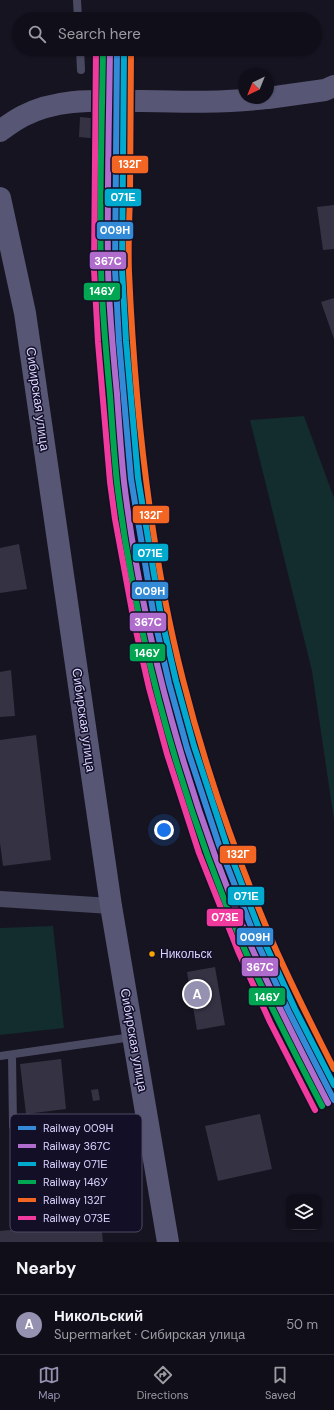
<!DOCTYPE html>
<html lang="en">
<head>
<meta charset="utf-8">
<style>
  body { margin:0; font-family:"DM Sans",sans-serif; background:#191822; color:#f1f3f6 }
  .controls { position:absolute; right:12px; bottom:12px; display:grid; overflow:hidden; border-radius:8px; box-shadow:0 1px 3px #0004 }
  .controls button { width:36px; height:36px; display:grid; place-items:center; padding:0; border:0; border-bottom:1px solid #302f38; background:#100f19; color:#f1f3f6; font:20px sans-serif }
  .compass { position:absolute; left:238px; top:68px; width:36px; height:36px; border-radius:50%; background:#100f19; box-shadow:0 1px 3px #0004; rotate:223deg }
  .you { position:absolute; left:164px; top:830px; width:14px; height:14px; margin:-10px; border:3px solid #fff; border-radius:50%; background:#1a73e8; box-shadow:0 0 0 6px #1a73e833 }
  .badge { display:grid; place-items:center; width:26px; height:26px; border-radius:50%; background:#9591b1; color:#fff; font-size:13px; font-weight:700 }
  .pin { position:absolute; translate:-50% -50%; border:2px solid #fff; box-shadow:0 1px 4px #0006 }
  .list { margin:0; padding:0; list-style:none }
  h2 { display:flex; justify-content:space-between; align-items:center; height:52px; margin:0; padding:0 16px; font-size:17px }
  h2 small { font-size:13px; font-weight:400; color:#9c9ca2 }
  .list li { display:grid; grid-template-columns:26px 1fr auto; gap:12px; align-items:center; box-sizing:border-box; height:60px; padding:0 16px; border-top:1px solid #302f38 }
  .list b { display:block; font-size:15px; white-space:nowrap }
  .list p { margin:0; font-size:13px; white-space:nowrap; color:#9c9ca2 }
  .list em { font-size:13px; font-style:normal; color:#9c9ca2 }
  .icon { flex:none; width:22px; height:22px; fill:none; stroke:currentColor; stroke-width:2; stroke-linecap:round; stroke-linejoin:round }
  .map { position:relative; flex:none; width:334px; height:1242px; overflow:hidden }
  .search { position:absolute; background:#100f19; box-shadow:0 1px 3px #0004; left:12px; right:12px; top:12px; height:44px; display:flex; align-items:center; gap:10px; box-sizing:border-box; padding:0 14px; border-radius:22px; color:#9c9ca2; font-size:15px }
  .sheet { height:112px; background:#100f19 }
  nav { display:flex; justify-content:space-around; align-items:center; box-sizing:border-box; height:56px; border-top:1px solid #302f38; background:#100f19; font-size:11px; color:#9c9ca2 }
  nav a { display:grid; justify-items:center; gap:2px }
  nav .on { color:#9591b1 }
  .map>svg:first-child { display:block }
  .green { fill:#132c2d }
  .building { fill:#343243 }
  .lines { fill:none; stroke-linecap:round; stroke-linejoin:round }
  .service { stroke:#4a4962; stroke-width:8 }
  .minor { stroke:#4a4962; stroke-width:16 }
  .secondary { stroke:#575674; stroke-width:22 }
  .rail-1-casing { stroke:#130f26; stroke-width:9 }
  .rail-2-casing { stroke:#130f26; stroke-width:9 }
  .rail-3-casing { stroke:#130f26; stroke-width:9 }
  .rail-4-casing { stroke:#130f26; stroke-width:9 }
  .rail-5-casing { stroke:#130f26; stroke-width:9 }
  .rail-6-casing { stroke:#130f26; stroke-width:9 }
  .rail-1 { stroke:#338bd7; stroke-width:6 }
  .rail-2 { stroke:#b06ccc; stroke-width:6 }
  .rail-3 { stroke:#00a9ce; stroke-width:6 }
  .rail-4 { stroke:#00a651; stroke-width:6 }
  .rail-5 { stroke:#f26522; stroke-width:6 }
  .rail-6 { stroke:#f13a9d; stroke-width:6 }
  .bus-dot { fill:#f7a600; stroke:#130f26; stroke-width:1.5 }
  .labels { text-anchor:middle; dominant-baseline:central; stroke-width:3; stroke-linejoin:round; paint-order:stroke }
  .bus-label { font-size:12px; fill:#d9d4ff; stroke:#130f26; text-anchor:start }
  .street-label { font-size:13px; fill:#d9d4ff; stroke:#130f26 }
  .key { fill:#130f26; stroke:#4e4a67; stroke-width:1 }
  .key-label { font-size:11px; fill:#d9d4ff }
  .line-badge { stroke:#130f26; stroke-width:1.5 }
  .badge-label { font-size:11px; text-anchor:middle; font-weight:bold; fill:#fff }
</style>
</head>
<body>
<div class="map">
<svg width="334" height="1242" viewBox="0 0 334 1242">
  <rect width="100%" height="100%" fill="#161421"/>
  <!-- green -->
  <path class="green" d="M 304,416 L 334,498 L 334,820 L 312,671 L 250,420 Z
    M 53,926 L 64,1028 L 0,1035 L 0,928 Z"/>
  <!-- building -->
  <path class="building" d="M 80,117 L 100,119 L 99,139 L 79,137 Z
    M 334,205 L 334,249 L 323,250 L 317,207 Z
    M 334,298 L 334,339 L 321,302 Z
    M 19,544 L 27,589 L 0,593 L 0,548 Z
    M 11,670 L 15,716 L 0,717 L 0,672 Z
    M 36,735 L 51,860 L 3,866 L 0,843 L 0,740 Z
    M 215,967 L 225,1025 L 197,1030 L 187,972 Z
    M 61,1059 L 66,1109 L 26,1114 L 20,1064 Z
    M 98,1089 L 100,1100 L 93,1101 L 91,1090 Z
    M 260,1114 L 272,1169 L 218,1181 L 205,1126 Z
    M 101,1221 L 103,1242 L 0,1242 L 0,1231 Z"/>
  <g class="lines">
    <!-- service -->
    <path class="service" d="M 77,0 L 78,19
      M 80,49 L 81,70
      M 12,1055 L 13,1126
      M 0,1056 L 132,1037"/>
    <!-- minor -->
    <path class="minor" d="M 0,899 L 111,906"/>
    <!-- secondary -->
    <path class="secondary" d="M 268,98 L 325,90 L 334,86
      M 0,131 C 7,126 15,120 23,116 C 60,97 101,101 142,101 C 183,102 225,103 266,98
      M 0,198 L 25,313 L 111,906 L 168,1242"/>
    <defs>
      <path id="rail-1" d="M 117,49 L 115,269 L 119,341 L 131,479 L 154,617 L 169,683 L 187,748 L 219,845 L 257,942 L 289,1012 L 334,1100"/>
      <path id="rail-2" d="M 110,49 C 109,122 107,195 108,268 C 109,310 113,352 117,394 C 119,423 121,453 124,482 C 143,639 188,800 251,946 C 274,999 301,1051 328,1103"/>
      <path id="rail-3" d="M 124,49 L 122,269 L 126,341 L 138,478 L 161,616 L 176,681 L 194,746 L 226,843 L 263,939 L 295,1009 L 334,1085"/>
      <path id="rail-4" d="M 103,49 C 102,122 99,196 101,269 C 102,311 106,353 110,395 C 112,424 114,454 117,483 C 137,643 181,800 244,948 C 268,1002 295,1054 322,1106"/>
      <path id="rail-5" d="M 131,49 C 131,99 130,148 130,197 C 129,222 128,247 129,272 C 135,408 149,547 183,680 C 205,767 235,853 270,936 C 289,981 312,1025 334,1069"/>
      <path id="rail-6" d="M 96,49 L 94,269 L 98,342 L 110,482 L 115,519 L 134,622 L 149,688 L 167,754 L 199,853 L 238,951 L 270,1022 L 315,1110"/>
    </defs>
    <!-- rail-1 casing -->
    <use href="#rail-1" class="rail-1-casing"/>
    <!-- rail-2 casing -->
    <use href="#rail-2" class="rail-2-casing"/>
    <!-- rail-3 casing -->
    <use href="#rail-3" class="rail-3-casing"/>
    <!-- rail-4 casing -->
    <use href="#rail-4" class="rail-4-casing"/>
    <!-- rail-5 casing -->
    <use href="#rail-5" class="rail-5-casing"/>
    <!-- rail-6 casing -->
    <use href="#rail-6" class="rail-6-casing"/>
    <!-- rail-1 -->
    <use href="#rail-1" class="rail-1"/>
    <!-- rail-2 -->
    <use href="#rail-2" class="rail-2"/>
    <!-- rail-3 -->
    <use href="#rail-3" class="rail-3"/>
    <!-- rail-4 -->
    <use href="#rail-4" class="rail-4"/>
    <!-- rail-5 -->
    <use href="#rail-5" class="rail-5"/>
    <!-- rail-6 -->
    <use href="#rail-6" class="rail-6"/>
  </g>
  <!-- markers -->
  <circle class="bus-dot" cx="152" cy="954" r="3.5"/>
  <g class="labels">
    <!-- bus labels -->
    <g class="bus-label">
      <text x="160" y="954">Никольск</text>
    </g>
    <!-- street labels -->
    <g class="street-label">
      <text transform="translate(38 399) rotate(82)">Сибирская улица</text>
      <text transform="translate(84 720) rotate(82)">Сибирская улица</text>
      <text transform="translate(134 1040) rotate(80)">Сибирская улица</text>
    </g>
  </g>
  <!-- legend -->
  <rect x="10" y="1114" width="132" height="118" rx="6" class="key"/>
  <rect x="18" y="1126" width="18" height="4" fill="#338bd7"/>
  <rect x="18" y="1144" width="18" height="4" fill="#b06ccc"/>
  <rect x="18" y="1162" width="18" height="4" fill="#00a9ce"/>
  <rect x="18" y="1180" width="18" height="4" fill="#00a651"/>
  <rect x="18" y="1198" width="18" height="4" fill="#f26522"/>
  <rect x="18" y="1216" width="18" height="4" fill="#f13a9d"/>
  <g class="key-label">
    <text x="43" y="1132">Railway 009Н</text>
    <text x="43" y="1150">Railway 367С</text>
    <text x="43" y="1168">Railway 071Е</text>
    <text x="43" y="1186">Railway 146У</text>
    <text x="43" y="1204">Railway 132Г</text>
    <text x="43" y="1222">Railway 073Е</text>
  </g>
  <g class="line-badge">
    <rect x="111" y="155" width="38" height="19" rx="4" fill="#f26522"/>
    <rect x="104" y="188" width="38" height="19" rx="4" fill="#00a9ce"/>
    <rect x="96" y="221" width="38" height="19" rx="4" fill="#338bd7"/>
    <rect x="89" y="251" width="38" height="19" rx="4" fill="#b06ccc"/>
    <rect x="83" y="282" width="38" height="19" rx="4" fill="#00a651"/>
    <rect x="132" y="505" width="38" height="19" rx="4" fill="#f26522"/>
    <rect x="132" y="543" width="37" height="19" rx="4" fill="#00a9ce"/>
    <rect x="131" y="581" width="38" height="19" rx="4" fill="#338bd7"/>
    <rect x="129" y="612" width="38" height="20" rx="4" fill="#b06ccc"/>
    <rect x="129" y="643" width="37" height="19" rx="4" fill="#00a651"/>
    <rect x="219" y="845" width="38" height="19" rx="4" fill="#f26522"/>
    <rect x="227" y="886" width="38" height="20" rx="4" fill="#00a9ce"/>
    <rect x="206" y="908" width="38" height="19" rx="4" fill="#f13a9d"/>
    <rect x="236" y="927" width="38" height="19" rx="4" fill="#338bd7"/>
    <rect x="241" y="957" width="38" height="20" rx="4" fill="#b06ccc"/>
    <rect x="248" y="987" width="38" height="19" rx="4" fill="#00a651"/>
  </g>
  <g class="badge-label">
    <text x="130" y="168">132Г</text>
    <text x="123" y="201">071Е</text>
    <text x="115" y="234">009Н</text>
    <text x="108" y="265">367С</text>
    <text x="102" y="295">146У</text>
    <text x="151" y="519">132Г</text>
    <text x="150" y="557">071Е</text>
    <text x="150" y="595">009Н</text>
    <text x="148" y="626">367С</text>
    <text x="147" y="657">146У</text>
    <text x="238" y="858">132Г</text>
    <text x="246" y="900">071Е</text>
    <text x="225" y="921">073Е</text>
    <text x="255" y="941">009Н</text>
    <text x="260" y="971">367С</text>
    <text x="267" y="1001">146У</text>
  </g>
</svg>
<div class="controls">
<button><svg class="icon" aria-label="layers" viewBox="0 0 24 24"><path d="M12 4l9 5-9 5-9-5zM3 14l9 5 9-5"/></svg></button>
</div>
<svg class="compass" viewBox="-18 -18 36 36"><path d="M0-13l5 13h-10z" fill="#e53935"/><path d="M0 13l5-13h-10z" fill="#9c9ca2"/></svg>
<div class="you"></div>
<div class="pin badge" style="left:197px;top:994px">A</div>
<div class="search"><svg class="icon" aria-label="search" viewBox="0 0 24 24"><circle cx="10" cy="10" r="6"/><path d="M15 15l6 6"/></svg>Search here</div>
</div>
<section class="sheet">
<h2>Nearby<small></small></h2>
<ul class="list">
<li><span class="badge">A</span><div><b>Никольский</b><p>Supermarket · Сибирская улица</p></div><em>50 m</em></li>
</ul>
</section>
<nav>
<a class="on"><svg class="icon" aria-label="map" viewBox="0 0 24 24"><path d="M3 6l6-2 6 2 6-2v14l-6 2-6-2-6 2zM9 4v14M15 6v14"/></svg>Map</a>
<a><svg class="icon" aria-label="directions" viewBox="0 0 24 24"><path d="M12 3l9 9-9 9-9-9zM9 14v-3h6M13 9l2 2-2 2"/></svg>Directions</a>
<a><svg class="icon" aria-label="saved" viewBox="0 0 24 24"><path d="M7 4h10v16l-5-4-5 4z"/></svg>Saved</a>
</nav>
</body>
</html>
